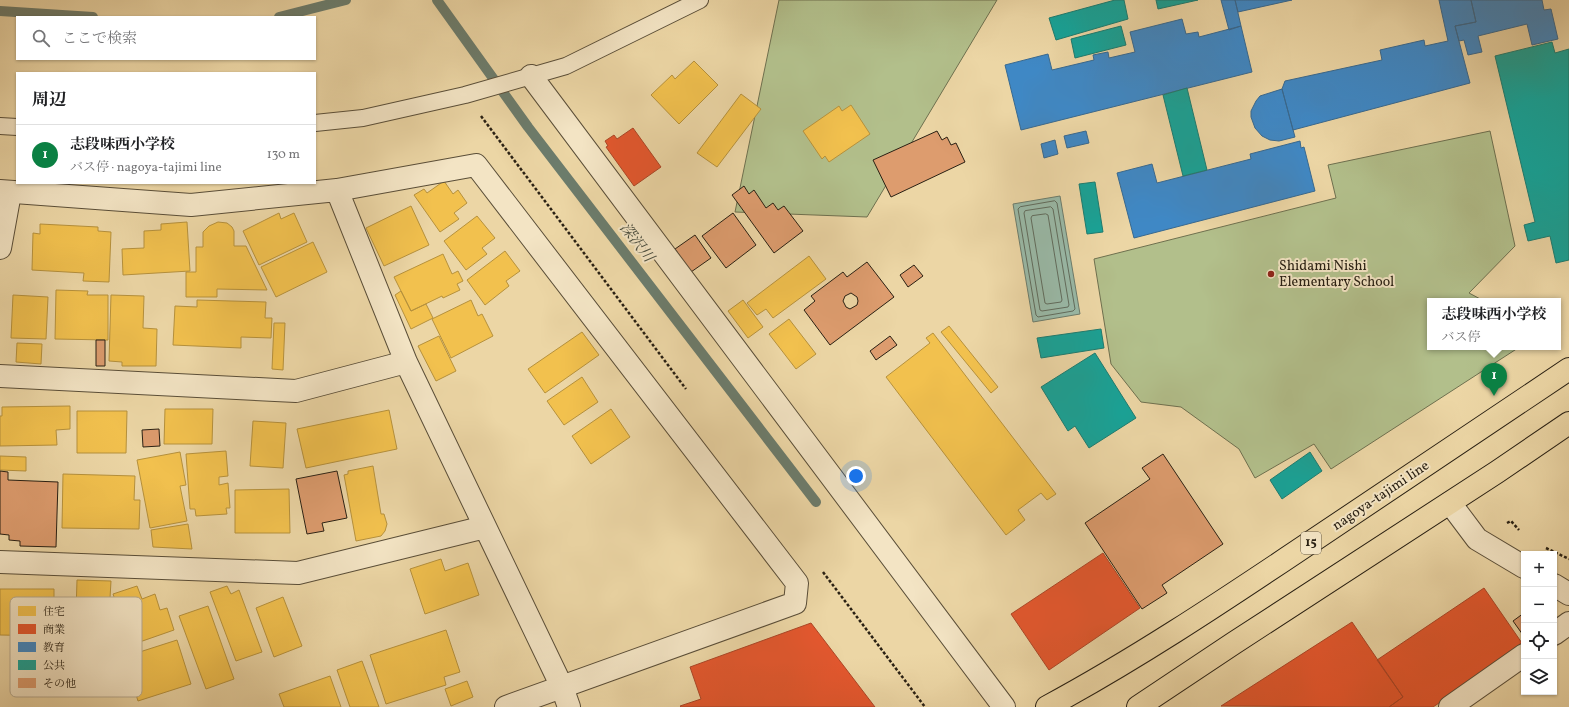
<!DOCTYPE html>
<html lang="ja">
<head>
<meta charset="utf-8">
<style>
  body { margin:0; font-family:Vollkorn,"Noto Serif JP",serif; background:#f2f2f2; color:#202124 }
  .controls { position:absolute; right:12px; bottom:12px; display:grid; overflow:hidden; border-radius:0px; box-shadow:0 1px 3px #0004 }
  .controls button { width:36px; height:36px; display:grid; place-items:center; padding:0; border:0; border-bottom:1px solid #e0e0e0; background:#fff; color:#202124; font:20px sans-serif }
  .you { position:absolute; left:856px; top:476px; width:14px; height:14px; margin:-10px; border:3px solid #fff; border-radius:50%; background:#1a73e8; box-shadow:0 0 0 6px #1a73e833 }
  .badge { display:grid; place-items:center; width:26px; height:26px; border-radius:50%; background:#0b8043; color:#fff; font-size:13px; font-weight:700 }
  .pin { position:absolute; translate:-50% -33px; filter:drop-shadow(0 1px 2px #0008) }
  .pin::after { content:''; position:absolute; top:21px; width:14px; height:12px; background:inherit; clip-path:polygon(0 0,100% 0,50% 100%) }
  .popup { position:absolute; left:1427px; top:298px; width:134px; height:52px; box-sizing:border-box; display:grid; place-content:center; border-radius:0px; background:#fff; filter:drop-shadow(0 1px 3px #0005); font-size:13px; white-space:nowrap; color:#757577 }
  .popup b { font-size:15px; color:#202124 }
  .popup::after { content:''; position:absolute; left:50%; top:100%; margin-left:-8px; border:8px solid transparent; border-top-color:#fff }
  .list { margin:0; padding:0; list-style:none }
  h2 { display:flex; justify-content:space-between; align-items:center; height:52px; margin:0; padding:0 16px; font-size:17px }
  h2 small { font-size:13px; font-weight:400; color:#757577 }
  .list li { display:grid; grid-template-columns:26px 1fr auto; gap:12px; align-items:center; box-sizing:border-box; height:60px; padding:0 16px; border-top:1px solid #e0e0e0 }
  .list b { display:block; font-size:15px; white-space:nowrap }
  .list p { margin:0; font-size:13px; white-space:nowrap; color:#757577 }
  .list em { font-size:13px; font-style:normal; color:#757577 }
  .icon { flex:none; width:22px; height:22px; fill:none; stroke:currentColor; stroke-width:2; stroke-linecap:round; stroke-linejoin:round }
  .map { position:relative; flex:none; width:1569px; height:707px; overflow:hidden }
  .search { position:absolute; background:#fff; box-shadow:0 1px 3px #0004; left:16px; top:16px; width:300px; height:44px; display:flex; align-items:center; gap:10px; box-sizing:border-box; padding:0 14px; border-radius:0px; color:#757577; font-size:15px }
  .panel { position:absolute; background:#fff; box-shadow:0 1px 3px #0004; left:16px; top:72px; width:300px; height:112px; border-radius:0px }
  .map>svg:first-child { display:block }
  .green { fill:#b2bf8b; stroke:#6e704f }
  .water { fill:#99b9a7; stroke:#6c7c6c }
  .homes { fill:#f2c14e; stroke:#b6913c }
  .shops { fill:#e4572e; stroke:#ac4626 }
  .schools { fill:#3f88c5; stroke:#386990 }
  .public { fill:#17a398; stroke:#1c7c70 }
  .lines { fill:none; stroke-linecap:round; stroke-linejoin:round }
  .shore { stroke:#616c5d; stroke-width:1 }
  .stream { stroke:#6c7c6c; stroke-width:10 }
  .building { fill:#dd9c6e; stroke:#292013; fill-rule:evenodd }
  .lane-casing { stroke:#5a4e38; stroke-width:18 }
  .street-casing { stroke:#5a4e38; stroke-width:24 }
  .primary-casing { stroke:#292013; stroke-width:24 }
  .path { stroke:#292013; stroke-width:2.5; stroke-dasharray:3 2; stroke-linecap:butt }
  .lane { stroke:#f3e4c4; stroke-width:16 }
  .street { stroke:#f3e4c4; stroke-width:22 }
  .primary { stroke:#ecd6a5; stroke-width:22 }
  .poi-dot { fill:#8f2418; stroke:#f3e4c4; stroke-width:1.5 }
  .labels { text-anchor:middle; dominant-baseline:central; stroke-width:4; stroke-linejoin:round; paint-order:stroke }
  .shield { fill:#f3e4c4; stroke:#665b48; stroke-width:1 }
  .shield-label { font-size:13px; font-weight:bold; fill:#292013 }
  .poi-label { font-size:14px; fill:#292013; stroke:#f3e4c4; text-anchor:start }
  .street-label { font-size:14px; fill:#292013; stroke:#f3e4c4 }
  .water-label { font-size:15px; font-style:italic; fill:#4b4e3f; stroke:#f3e4c4 }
  .key { fill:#f3e4c4; stroke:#b6a98f; stroke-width:1 }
  .key-label { font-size:11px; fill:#292013 }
</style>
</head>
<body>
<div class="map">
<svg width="1569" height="707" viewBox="0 0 1569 707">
  <rect width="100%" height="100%" fill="#ecd6a5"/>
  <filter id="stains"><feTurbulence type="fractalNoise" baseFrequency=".005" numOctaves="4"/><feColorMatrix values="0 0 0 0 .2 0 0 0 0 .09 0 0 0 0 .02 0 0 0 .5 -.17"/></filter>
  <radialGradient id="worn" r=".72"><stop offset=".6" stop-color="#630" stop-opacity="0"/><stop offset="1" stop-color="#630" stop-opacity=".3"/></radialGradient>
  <!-- green -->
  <path class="green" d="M 779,0 L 997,0 L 867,217 L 735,212 Z
    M 1490,131 L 1515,246 L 1469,293 L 1484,301 L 1430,301 L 1430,347 L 1518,348 L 1331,469 L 1314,444 L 1255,478 L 1239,449 L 1181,407 L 1141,402 L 1111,364 L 1094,259 L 1336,198 L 1328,165 Z"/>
  <!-- water -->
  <path class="water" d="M 1060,196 L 1080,314 L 1033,322 L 1013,204 Z"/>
  <!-- homes -->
  <path class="homes" d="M 694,61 L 718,85 L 679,124 L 651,95 L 672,75 L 675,79 Z
    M 741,94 L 761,109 L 717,167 L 697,153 Z
    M 851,105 L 870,134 L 829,162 L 825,156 L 822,159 L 803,131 L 839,106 L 842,111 Z
    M 444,181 L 453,194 L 458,190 L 467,203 L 454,213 L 459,219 L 440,232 L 414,195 L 424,189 L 427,193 Z
    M 411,206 L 429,245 L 384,266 L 366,228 Z
    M 279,213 L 281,219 L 294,213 L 307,242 L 259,265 L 243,231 Z
    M 477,216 L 495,238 L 482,248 L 487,254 L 466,270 L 444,241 Z
    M 187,222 L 190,271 L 123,275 L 122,249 L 144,248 L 144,231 L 161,230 L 161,224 Z
    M 218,222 L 227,223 L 232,227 L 234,231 L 234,246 L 246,246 L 267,290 L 217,289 L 217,297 L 186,297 L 186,272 L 196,272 L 196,247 L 203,247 L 203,232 L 209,226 Z
    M 40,224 L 98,227 L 98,231 L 111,232 L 109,282 L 83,281 L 84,273 L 32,270 L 33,233 L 40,234 Z
    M 313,242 L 327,272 L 276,297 L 261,267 Z
    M 505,251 L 520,271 L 506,281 L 509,286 L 485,305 L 467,280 Z
    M 443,254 L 452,274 L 458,271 L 463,281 L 457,284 L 460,290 L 443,298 L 442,296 L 411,311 L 394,277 Z
    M 809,256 L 826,279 L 773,318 L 766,309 L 757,315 L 747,303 Z
    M 56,290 L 88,291 L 87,295 L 108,295 L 108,340 L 55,339 Z
    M 401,291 L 411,311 L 426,304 L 433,318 L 411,329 L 395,295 Z
    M 13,295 L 48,297 L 46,339 L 11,338 Z
    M 111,295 L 144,296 L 143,328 L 157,329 L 156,366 L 122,366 L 122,362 L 109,361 Z
    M 197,300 L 266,302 L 265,318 L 272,318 L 271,338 L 241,337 L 241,348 L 173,345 L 175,306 L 197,307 Z
    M 471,300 L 478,316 L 482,314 L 493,336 L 451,358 L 432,319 Z
    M 743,300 L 763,327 L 748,338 L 728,311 Z
    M 789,319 L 816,354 L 796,369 L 769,334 Z
    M 274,323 L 285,323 L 283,370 L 272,369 Z
    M 949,326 L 998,387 L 991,393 L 941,332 Z
    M 582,332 L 599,355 L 545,393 L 528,369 Z
    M 933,333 L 1056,494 L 1047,500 L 1041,493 L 1018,510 L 1025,520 L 1006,535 L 886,377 L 930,343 L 926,338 Z
    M 439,336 L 456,371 L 436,381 L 418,346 Z
    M 17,343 L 42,344 L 41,364 L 16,362 Z
    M 582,377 L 598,402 L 564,425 L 547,401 Z
    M 70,406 L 70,429 L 56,430 L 57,445 L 0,446 L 0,416 L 2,416 L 2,407 Z
    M 165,409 L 213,409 L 212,444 L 164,444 Z
    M 611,409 L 630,437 L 591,464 L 572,436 Z
    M 389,410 L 397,449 L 306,468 L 297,429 Z
    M 77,411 L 127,411 L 126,453 L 77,453 Z
    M 253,421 L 286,423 L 283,468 L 250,466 Z
    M 226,451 L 228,476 L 219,477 L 219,485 L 228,483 L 230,508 L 226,508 L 227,514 L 196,516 L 195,509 L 190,509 L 186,454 Z
    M 180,452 L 186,485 L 180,486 L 187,521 L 150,528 L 137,460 Z
    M 0,456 L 26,457 L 26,471 L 0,470 Z
    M 373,466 L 381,514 L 384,514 L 387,524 L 385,531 L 381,536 L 356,541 L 344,475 L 348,474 L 348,471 Z
    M 63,474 L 135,476 L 134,500 L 140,500 L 139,529 L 62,528 Z
    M 289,489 L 290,533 L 235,533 L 235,490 Z
    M 188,524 L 192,549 L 153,547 L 151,530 Z
    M 441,559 L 445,571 L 468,563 L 479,595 L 425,614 L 410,569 Z
    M 77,580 L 111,581 L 109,615 L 76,613 Z
    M 137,586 L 142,599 L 155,594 L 160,610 L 167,608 L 174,630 L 131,645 L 113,594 Z
    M 227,586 L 231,594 L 239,590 L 262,652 L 236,661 L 210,592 Z
    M 0,589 L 54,589 L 54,636 L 0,635 Z
    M 283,597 L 302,646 L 274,657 L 256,608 Z
    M 208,606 L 234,679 L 206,689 L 179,616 Z
    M 446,630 L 460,672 L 444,677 L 446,685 L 386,704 L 370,655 Z
    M 177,640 L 191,684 L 138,701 L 124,657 Z
    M 362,661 L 379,707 L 350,707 L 337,670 Z
    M 330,676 L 341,707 L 284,707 L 279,694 Z
    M 467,681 L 473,697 L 451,706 L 445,689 Z"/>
  <!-- shops -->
  <path class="shops" d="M 633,128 L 661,167 L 634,186 L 606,147 L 608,146 L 605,141 L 614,135 L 617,139 Z
    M 1103,553 L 1140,608 L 1049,670 L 1011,614 Z
    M 1484,588 L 1524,646 L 1433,707 L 1389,707 L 1403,697 L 1377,660 Z
    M 1352,622 L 1403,697 L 1389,707 L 1221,706 Z
    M 811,623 L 875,707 L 681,707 L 680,706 L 701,699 L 690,667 Z"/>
  <!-- schools -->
  <path class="schools" d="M 1221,0 L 1235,0 L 1241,26 L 1229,30 Z
    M 1235,0 L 1292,0 L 1238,12 Z
    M 1439,0 L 1471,0 L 1476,22 L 1455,26 L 1470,83 L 1293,130 L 1282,89 L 1285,81 L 1382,60 L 1380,50 L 1424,40 L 1425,46 L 1448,41 Z
    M 1471,0 L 1542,0 L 1544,10 L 1551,9 L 1558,39 L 1532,45 L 1527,24 L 1478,36 L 1482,52 L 1468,55 L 1464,40 L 1459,41 L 1455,26 L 1476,22 Z
    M 1182,19 L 1186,34 L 1198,32 L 1199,37 L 1241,26 L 1252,72 L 1021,130 L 1005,65 L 1048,54 L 1052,70 L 1094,60 L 1093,55 L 1108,52 L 1109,58 L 1135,52 L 1130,32 Z
    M 1282,89 L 1295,137 L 1279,141 L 1270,140 L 1262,136 L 1255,128 L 1251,117 L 1251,111 L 1256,101 L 1260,96 Z
    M 1086,131 L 1089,143 L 1067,148 L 1064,136 Z
    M 1055,140 L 1058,154 L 1044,158 L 1041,144 Z
    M 1300,141 L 1301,148 L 1304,147 L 1315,191 L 1134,238 L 1117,173 L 1152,164 L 1157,183 L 1251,159 L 1250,154 Z"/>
  <!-- public -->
  <path class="public" d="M 1115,0 L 1124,0 L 1128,19 L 1056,40 L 1049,18 Z
    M 1156,0 L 1198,0 L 1158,9 Z
    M 1121,26 L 1126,45 L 1075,58 L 1071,39 Z
    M 1552,42 L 1555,53 L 1569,49 L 1569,260 L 1556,263 L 1550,236 L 1528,241 L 1524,225 L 1535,222 L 1495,56 Z
    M 1187,88 L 1207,170 L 1183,176 L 1163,95 Z
    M 1095,182 L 1103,232 L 1087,234 L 1079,184 Z
    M 1101,329 L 1104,348 L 1041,358 L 1037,338 Z
    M 1095,353 L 1136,418 L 1089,448 L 1075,426 L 1068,431 L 1041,387 Z
    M 1310,452 L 1322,471 L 1282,499 L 1270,480 Z"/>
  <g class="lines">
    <!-- shore -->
    <path class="shore" d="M 1055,201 L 1057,203 L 1075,309 L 1073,311 L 1038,317 L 1036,315 L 1018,209 L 1020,207 Z
      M 1051,207 L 1053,209 L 1069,305 L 1068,307 L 1042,311 L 1040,310 L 1024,213 L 1025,211 Z
      M 1046,214 L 1048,215 L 1062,300 L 1061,302 L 1047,304 L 1045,303 L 1031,218 L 1032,216 Z"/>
    <!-- stream -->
    <path class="stream" d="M 437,0 L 528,127 L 816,502
      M 0,11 L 93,17
      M 279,17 L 346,0"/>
  </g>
  <!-- building -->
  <path class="building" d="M 937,131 L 942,140 L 947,137 L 951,145 L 956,143 L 965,162 L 891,197 L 873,160 Z
    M 744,186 L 749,194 L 754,190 L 766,208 L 773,203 L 778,210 L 784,206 L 803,231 L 774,253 L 732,195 Z
    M 733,213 L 756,245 L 726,268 L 702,236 Z
    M 695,235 L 711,258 L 691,272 L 675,249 Z
    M 867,262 L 894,297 L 830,345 L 804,310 L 815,301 L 811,296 L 843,272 L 847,277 ZM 851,293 L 857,297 L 858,301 L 857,305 L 850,309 L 846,307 L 843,301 L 845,296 Z
    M 914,265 L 923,276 L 908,287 L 900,275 Z
    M 890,336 L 897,345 L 876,360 L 870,351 Z
    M 96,340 L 105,340 L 105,366 L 96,366 Z
    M 159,429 L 160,446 L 143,447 L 142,430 Z
    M 1163,454 L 1223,544 L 1162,585 L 1167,593 L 1142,609 L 1085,523 L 1150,479 L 1142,468 Z
    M 0,471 L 8,472 L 8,480 L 58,482 L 56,547 L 20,546 L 20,541 L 9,540 L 9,535 L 0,534 Z
    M 337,471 L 347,518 L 322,523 L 324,531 L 307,534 L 296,479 Z
    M 1524,613 L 1524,634 L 1523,635 L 1513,621 Z"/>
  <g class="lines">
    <defs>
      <path id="lane" d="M 315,123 L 363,118 L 465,95 L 566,66 L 700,0
        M 0,126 L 17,127"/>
      <path id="street" d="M 531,76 L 1004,707
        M 337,190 L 406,362 L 562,687 L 569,707
        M 0,191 L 191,205 L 337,190 L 476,165 L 797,583 L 795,603 L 506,707
        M 0,248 L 10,193
        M 0,376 L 296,391 L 406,362
        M 1450,503 L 1477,539 L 1524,567
        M 0,562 L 298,573 L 485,527
        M 1554,585 L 1569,594
        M 1554,634 L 1569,623
        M 1450,707 L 1524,655"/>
      <path id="primary" d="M 1047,707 C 1134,660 1217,605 1299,550 C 1389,490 1479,430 1569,369
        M 1138,707 L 1234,643 L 1497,472 L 1569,423"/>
    </defs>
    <!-- lane casing -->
    <use href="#lane" class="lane-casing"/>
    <!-- street casing -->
    <use href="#street" class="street-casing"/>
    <!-- primary casing -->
    <use href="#primary" class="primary-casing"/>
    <!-- path -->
    <path class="path" d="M 481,116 L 686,389
      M 1507,523 L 1511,521 L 1519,530
      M 1546,548 L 1569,559
      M 823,572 L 925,707"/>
    <!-- lane -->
    <use href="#lane" class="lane"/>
    <!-- street -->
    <use href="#street" class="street"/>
    <!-- primary -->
    <use href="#primary" class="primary"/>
  </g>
  <!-- markers -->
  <circle class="poi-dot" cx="1271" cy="274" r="4"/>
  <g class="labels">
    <!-- shield labels -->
    <rect class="shield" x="1301" y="532" width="20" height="22" rx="3"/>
    <g class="shield-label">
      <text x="1311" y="543">15</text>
    </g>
    <!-- poi labels -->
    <g class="poi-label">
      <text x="1279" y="266">Shidami Nishi<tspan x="1279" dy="16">Elementary School</tspan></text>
    </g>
    <!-- street labels -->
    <g class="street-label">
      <text transform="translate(1381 496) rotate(-34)">nagoya-tajimi line</text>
    </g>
    <!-- water labels -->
    <g class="water-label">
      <text transform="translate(636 243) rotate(52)">深沢川</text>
    </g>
  </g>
  <!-- legend -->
  <rect x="10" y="597" width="132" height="100" rx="6" class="key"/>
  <rect x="18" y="606" width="18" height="10" fill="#f2c14e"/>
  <rect x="18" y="624" width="18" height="10" fill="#e4572e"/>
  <rect x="18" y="642" width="18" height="10" fill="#3f88c5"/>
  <rect x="18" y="660" width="18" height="10" fill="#17a398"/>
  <rect x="18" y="678" width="18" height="10" fill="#dd9c6e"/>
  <g class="key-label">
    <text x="43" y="615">住宅</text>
    <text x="43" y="633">商業</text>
    <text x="43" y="651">教育</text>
    <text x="43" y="669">公共</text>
    <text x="43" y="687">その他</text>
  </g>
  <rect width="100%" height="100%" filter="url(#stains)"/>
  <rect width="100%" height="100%" fill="url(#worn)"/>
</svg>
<div class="controls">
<button>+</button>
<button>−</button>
<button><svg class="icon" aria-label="locate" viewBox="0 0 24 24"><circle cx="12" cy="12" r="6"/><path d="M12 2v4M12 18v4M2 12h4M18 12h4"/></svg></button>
<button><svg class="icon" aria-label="layers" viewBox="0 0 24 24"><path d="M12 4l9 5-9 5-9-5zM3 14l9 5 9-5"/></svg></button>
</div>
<div class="you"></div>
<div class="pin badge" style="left:1494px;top:396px">1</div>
<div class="popup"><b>志段味西小学校</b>バス停</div>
<div class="search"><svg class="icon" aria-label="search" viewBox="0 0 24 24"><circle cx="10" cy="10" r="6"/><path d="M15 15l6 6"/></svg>ここで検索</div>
<section class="panel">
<h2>周辺<small></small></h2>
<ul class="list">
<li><span class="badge">1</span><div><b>志段味西小学校</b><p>バス停 · nagoya-tajimi line</p></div><em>130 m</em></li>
</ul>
</section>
</div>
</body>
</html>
